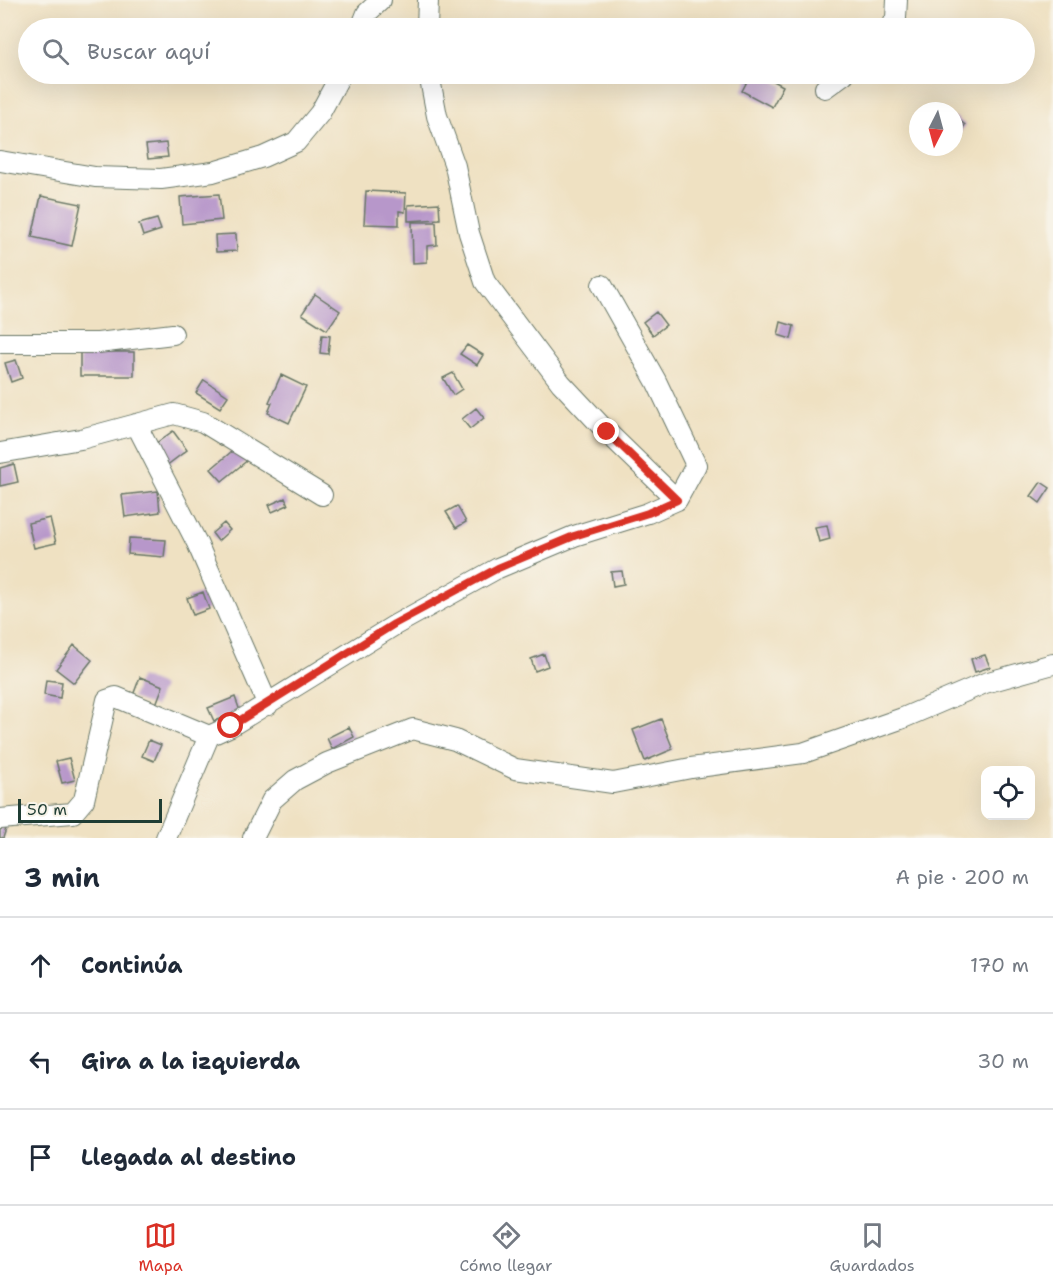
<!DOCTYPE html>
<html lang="es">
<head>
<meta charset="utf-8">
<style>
  body { margin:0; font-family:"Shantell Sans",sans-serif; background:#f2f2f3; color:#1f2937 }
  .controls { position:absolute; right:18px; bottom:18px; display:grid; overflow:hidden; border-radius:12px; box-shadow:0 6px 24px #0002 }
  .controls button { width:54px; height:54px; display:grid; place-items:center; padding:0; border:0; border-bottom:2px solid #e0e1e3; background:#fff; color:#1f2937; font:30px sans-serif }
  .compass { position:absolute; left:909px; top:102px; width:54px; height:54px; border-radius:50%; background:#fff; box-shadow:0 6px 24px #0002; rotate:186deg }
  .scale { position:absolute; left:18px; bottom:15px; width:144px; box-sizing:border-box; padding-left:6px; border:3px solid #1f3d34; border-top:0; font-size:16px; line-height:21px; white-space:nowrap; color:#1f3d34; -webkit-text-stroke:4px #f7f3e8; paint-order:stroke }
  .stop { position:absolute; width:18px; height:18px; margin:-14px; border:4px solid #d93025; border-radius:50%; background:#fff }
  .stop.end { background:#d93025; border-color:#fff; box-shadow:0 2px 6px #0008 }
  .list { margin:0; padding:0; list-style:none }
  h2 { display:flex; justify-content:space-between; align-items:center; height:78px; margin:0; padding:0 24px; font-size:26px }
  h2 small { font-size:20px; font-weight:400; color:#747a83 }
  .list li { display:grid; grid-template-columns:39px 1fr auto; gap:18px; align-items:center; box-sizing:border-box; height:96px; padding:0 24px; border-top:2px solid #e0e1e3 }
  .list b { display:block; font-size:22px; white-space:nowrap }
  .list em { font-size:20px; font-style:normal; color:#747a83 }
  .icon { flex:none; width:33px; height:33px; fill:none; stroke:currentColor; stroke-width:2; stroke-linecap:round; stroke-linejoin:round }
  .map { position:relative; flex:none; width:1053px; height:838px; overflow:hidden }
  .search { position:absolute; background:#fff; box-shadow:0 6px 24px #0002; left:18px; right:18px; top:18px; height:66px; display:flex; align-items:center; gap:15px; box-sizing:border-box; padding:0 21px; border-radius:33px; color:#747a83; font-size:22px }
  .sheet { height:366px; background:#fff }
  nav { display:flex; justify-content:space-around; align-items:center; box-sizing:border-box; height:84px; border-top:2px solid #e0e1e3; background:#fff; font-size:16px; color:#747a83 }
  nav a { display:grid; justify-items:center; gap:3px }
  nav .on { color:#d93025 }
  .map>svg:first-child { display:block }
  .building { fill:#b797ca }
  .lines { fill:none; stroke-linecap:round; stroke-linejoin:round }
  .minor-casing { stroke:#687666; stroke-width:22 }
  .minor { stroke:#fff; stroke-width:20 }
  .route { stroke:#d93025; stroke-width:8 }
</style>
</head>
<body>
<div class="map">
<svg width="1053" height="838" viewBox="0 0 1053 838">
  <rect width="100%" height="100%" fill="#f7f3e8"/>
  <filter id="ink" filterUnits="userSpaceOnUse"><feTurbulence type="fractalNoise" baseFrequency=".0167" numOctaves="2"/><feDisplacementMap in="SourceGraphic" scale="12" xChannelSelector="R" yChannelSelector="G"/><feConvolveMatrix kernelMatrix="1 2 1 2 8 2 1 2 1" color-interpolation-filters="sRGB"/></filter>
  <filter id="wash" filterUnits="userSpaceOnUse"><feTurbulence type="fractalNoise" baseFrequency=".008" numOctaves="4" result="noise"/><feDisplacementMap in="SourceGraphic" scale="24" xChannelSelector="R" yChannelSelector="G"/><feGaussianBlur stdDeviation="1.35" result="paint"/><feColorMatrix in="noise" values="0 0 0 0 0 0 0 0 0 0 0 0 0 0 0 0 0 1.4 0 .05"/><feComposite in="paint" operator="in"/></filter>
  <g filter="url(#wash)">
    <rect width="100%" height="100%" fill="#efe1c2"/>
    <g id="blocks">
      <!-- building -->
      <path class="building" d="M 357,74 L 372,74 L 370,80 L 356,78 Z
        M 751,74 L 761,74 L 783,86 L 772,107 L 742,91 Z
        M 954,116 L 965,125 L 959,134 L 954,130 Z
        M 166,143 L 168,157 L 148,159 L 146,145 Z
        M 366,191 L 406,193 L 405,212 L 399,211 L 399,225 L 364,224 Z
        M 219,194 L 222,220 L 182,224 L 180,197 Z
        M 41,196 L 81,204 L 72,246 L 32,237 Z
        M 439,203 L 440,219 L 408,221 L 408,205 Z
        M 157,219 L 161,230 L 143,236 L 139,224 Z
        M 412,222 L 436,222 L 437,245 L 427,246 L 427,262 L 413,263 Z
        M 236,234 L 237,251 L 216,252 L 215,235 Z
        M 315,294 L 340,311 L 327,330 L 302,314 Z
        M 656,312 L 666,325 L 653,335 L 643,322 Z
        M 781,322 L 794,326 L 791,339 L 778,335 Z
        M 322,335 L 330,336 L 328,354 L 320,353 Z
        M 467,345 L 483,355 L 477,365 L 460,354 Z
        M 80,352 L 134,352 L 134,376 L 80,376 Z
        M 16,360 L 22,378 L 11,382 L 5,363 Z
        M 453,373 L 462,389 L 453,395 L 443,378 Z
        M 281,375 L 306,387 L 289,423 L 268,413 L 272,403 L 269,402 Z
        M 204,380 L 228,396 L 220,408 L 196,393 Z
        M 476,408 L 484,418 L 470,429 L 462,419 Z
        M 173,431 L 187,450 L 166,466 L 151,447 Z
        M 238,446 L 249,459 L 222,481 L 211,469 Z
        M 14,464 L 18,482 L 0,486 L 0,468 Z
        M 1041,482 L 1050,488 L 1040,503 L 1031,496 Z
        M 158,491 L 160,512 L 125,517 L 122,495 Z
        M 285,498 L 288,505 L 272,512 L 269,505 Z
        M 457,506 L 466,522 L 456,528 L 446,512 Z
        M 50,518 L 56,543 L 34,548 L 28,523 Z
        M 224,523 L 230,530 L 218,541 L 212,533 Z
        M 827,525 L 830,539 L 819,542 L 815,527 Z
        M 129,538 L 166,540 L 164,557 L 128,554 Z
        M 622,571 L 624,584 L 613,586 L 611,572 Z
        M 203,592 L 209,609 L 193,615 L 187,598 Z
        M 74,645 L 92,660 L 74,683 L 56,669 Z
        M 544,654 L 548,666 L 535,671 L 531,659 Z
        M 985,655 L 990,667 L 975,672 L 971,659 Z
        M 140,677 L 163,686 L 155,707 L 132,698 Z
        M 46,680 L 62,682 L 60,698 L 44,695 Z
        M 235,697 L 240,711 L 214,721 L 208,708 Z
        M 661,719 L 673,749 L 645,761 L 633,730 Z
        M 349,727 L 354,737 L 332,749 L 327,738 Z
        M 149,740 L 161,745 L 154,761 L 142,756 Z
        M 69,758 L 75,780 L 62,783 L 56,761 Z
        M 0,827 L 6,829 L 3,838 L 0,838 Z"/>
    </g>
  </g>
  <g filter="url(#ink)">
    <use href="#blocks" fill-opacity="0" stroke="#687666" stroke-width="1.5"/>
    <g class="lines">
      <defs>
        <path id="minor" d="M 361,28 L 367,13 L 381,0
          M 427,28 L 428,0
          M 891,28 L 896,18 L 897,0
          M 429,74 L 437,116 L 455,166 L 469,233 L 485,282 L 561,383 L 607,432 L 677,500
          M 825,88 L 844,74
          M 0,161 L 95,177 L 161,179 L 213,172 L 263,157 L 296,142 L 320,113 L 341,74
          M 0,343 L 98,343 L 173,334
          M 136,424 L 197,543 L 268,705
          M 0,453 L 81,439 L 174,414 L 203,422 L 322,495
          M 0,819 L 73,813 L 84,800 L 107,700 L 116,697 L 209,736
          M 166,838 L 209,736 L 231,726 L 395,625 L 498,568 L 574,536 L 648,513 L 677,500 L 696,465 L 656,381 L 602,285
          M 253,838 L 272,800 L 295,780 L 327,763 L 413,729 L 455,740 L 515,769 L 613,783 L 691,768 L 803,753 L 903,718 L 985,683 L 1053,664"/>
      </defs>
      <!-- minor casing -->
      <use href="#minor" class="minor-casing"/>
      <!-- minor -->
      <use href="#minor" class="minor"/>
    </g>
  </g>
  <g class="lines" filter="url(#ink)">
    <!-- route -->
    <path class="route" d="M 231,726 L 394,624 L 498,568 L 574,536 L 648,513 L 677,500 L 607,432"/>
  </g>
</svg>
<div class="controls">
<button><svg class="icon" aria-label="locate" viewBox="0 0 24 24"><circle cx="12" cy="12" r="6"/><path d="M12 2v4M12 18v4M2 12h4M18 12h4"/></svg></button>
</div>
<svg class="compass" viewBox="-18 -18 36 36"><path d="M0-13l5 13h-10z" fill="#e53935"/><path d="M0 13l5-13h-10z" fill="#747a83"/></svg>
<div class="scale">50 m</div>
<div class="stop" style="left:231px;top:726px"></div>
<div class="stop end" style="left:607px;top:432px"></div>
<div class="search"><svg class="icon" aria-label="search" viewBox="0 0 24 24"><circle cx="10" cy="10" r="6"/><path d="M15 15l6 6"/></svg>Buscar aquí</div>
</div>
<section class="sheet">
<h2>3 min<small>A pie · 200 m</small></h2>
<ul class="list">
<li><svg class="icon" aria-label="ahead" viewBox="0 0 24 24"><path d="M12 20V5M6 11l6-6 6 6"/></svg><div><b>Continúa</b></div><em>170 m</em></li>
<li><svg class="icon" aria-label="left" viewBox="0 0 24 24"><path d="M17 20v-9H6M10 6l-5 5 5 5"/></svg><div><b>Gira a la izquierda</b></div><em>30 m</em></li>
<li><svg class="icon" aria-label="arrive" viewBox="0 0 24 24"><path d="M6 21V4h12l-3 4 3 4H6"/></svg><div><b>Llegada al destino</b></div></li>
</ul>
</section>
<nav>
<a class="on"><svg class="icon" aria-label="map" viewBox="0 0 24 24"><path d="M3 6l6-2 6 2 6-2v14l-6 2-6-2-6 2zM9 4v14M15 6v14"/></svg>Mapa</a>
<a><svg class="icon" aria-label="directions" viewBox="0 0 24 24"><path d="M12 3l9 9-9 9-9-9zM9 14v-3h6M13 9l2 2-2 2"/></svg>Cómo llegar</a>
<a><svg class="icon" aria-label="saved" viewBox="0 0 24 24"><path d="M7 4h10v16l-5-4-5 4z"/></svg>Guardados</a>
</nav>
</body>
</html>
